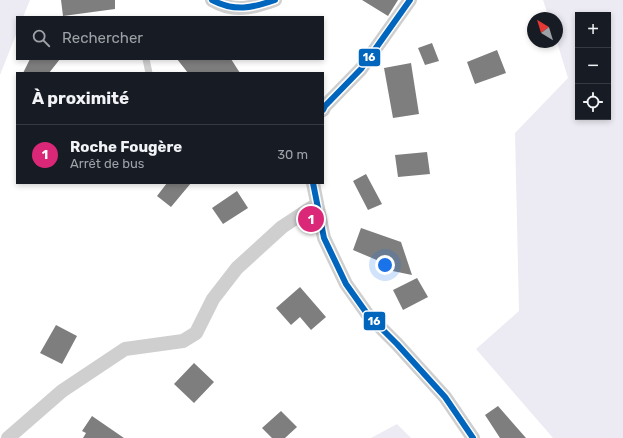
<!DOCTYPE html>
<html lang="fr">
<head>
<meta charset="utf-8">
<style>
  body { margin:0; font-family:Rubik,sans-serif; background:#20242c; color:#f1f3f6 }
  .controls { position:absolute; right:12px; top:12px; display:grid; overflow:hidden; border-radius:0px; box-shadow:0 2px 6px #0003 }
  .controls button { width:36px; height:36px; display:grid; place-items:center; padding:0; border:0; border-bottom:1px solid #363941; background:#171b24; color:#f1f3f6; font:20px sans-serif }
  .compass { position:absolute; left:527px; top:12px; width:36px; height:36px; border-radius:50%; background:#171b24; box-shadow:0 2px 6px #0003; rotate:322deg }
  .you { position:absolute; left:385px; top:265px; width:14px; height:14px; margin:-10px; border:3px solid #fff; border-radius:50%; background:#1a73e8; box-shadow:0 0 0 6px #1a73e833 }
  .badge { display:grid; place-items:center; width:26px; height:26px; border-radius:50%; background:#db2777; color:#fff; font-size:13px; font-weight:700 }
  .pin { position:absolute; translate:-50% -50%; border:2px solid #fff; box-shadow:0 1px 4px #0006 }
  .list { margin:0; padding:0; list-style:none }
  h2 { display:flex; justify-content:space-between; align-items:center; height:52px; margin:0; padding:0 16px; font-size:17px }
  h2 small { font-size:13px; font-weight:400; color:#9ea1a6 }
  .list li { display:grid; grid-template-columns:26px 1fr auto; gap:12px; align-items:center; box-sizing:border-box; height:60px; padding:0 16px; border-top:1px solid #363941 }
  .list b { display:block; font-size:15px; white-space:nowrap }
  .list p { margin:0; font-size:13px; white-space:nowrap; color:#9ea1a6 }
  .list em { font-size:13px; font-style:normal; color:#9ea1a6 }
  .icon { flex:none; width:22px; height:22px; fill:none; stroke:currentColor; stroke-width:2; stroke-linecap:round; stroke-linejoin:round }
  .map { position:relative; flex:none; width:623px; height:438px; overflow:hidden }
  .search { position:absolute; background:#171b24; box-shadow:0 2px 6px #0003; left:16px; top:16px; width:308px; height:44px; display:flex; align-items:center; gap:10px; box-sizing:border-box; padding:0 14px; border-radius:0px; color:#9ea1a6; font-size:15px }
  .panel { position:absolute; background:#171b24; box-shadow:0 2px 6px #0003; left:16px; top:72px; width:308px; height:112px; border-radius:0px }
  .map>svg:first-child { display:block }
  .green { fill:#ecebf3; fill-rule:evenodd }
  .building { fill:#7e7e7e }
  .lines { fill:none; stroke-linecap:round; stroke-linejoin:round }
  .service { stroke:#cfcfcf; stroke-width:7 }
  .minor { stroke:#cfcfcf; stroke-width:14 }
  .bus-1-casing { stroke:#fff; stroke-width:9 }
  .bus-1 { stroke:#0065bd; stroke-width:6 }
  .line-badge { stroke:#fff; stroke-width:1.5 }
  .badge-label { font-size:11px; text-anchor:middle; font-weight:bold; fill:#fff }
</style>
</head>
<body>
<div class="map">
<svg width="623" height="438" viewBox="0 0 623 438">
  <rect width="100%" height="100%" fill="#fff"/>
  <!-- green -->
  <path class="green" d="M 0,0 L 30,0 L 23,17 L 17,17 L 17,32 L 0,75 Z
    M 543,0 L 623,0 L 623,438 L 553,438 L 476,349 L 519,311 L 515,133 L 568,78 L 557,42 L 557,18 L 549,18 ZM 578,15 L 608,15 L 608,117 L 578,117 Z
    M 397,424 L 411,438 L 371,438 Z"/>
  <!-- building -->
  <path class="building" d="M 61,0 L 115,0 L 115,9 L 63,16 Z
    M 362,0 L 398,0 L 388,16 Z
    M 432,43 L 439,61 L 425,65 L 418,48 Z
    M 497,50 L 506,73 L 475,84 L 467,62 Z
    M 30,59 L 60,59 L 49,73 L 23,73 Z
    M 177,59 L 231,59 L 240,73 L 188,73 Z
    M 411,63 L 419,114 L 393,118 L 384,68 Z
    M 427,152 L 430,174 L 398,177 L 395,155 Z
    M 366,174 L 382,204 L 368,210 L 353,181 Z
    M 167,183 L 191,183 L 171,207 L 157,196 Z
    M 237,191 L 248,208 L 223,224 L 212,208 Z
    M 361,228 L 401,242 L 412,275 L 383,269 L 379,261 L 353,250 Z
    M 417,278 L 428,297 L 403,310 L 393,290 Z
    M 300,287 L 326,317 L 311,330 L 300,317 L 291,325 L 276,308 Z
    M 56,325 L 77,336 L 62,364 L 40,353 Z
    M 194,363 L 214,382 L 194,403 L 174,384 Z
    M 498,406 L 526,438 L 500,438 L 485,415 Z
    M 281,411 L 297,427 L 285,438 L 272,438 L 262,428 Z
    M 92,416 L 124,438 L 83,438 L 86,433 L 82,431 Z"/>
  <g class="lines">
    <!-- service -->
    <path class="service" d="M 146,59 L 149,73"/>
    <!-- minor -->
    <path class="minor" d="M 212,0 C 233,13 253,8 275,0
      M 323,110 L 325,106 L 361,69 L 410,0
      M 313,183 L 324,238 L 346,284 L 368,315 L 397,344 L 445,397 L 473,438
      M 8,438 L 62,391 L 125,349 L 183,341 L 196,333 L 213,299 L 237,268 L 282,227 L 317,204"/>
    <defs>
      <path id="bus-1" d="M 212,0 C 235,12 252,8 275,0
        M 323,110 L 325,106 L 361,69 L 410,0
        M 313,183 L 324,238 L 346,284 L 368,315 L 397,344 L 445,397 L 473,438"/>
    </defs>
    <!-- bus-1 casing -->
    <use href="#bus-1" class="bus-1-casing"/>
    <!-- bus-1 -->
    <use href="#bus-1" class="bus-1"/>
  </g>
  <g class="line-badge">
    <rect x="358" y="48" width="23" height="19" rx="4" fill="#0065bd"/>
    <rect x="363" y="311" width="23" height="20" rx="4" fill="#0065bd"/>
  </g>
  <g class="badge-label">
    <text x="369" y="61">16</text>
    <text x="374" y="325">16</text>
  </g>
</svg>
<div class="controls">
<button>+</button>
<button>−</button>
<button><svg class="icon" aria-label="locate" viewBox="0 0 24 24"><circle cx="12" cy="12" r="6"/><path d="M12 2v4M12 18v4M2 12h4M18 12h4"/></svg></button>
</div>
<svg class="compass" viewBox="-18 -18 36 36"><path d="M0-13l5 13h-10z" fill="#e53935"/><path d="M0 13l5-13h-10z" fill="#9ea1a6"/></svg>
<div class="you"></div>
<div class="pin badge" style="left:311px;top:219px">1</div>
<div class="search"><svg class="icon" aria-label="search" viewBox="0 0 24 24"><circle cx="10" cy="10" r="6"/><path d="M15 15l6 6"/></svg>Rechercher</div>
<section class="panel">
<h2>À proximité<small></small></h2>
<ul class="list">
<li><span class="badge">1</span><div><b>Roche Fougère</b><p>Arrêt de bus</p></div><em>30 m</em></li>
</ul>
</section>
</div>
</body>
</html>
